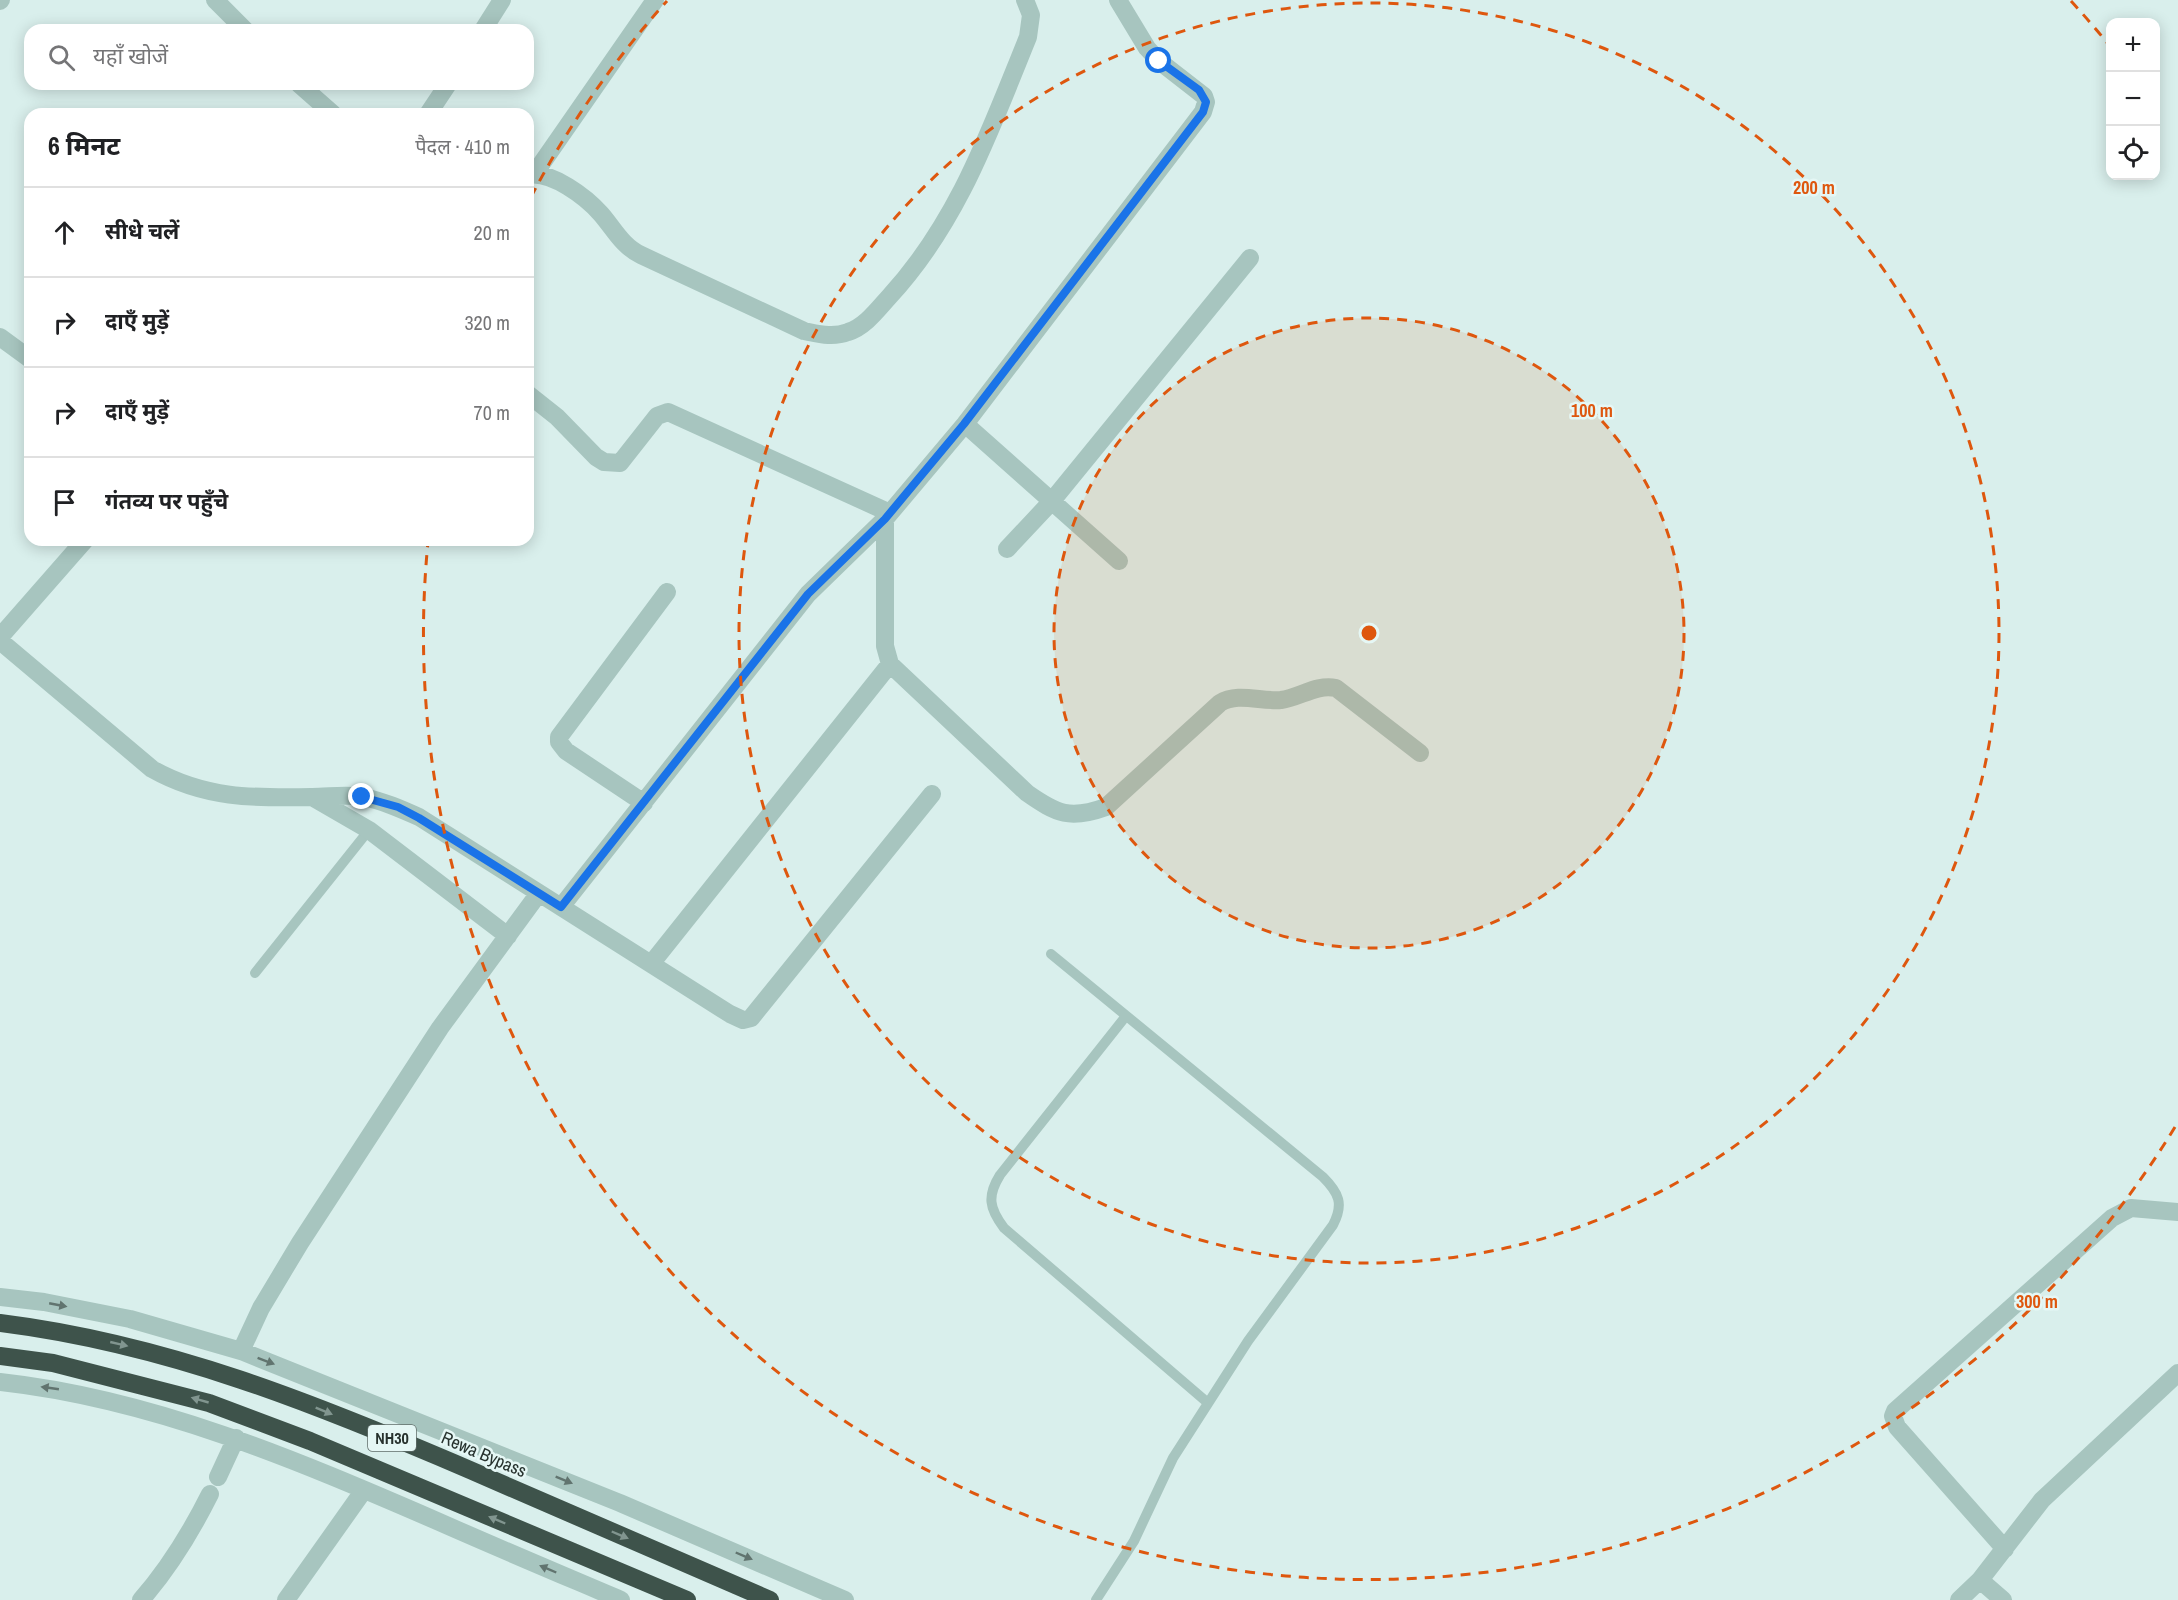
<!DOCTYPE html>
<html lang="hi">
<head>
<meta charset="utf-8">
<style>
  body { margin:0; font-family:"Archivo Narrow","Noto Sans Devanagari",sans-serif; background:#f6f6f6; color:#202124 }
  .controls { position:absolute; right:18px; top:18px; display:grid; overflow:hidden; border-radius:12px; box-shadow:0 3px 15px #0003 }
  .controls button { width:54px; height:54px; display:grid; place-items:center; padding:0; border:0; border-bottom:2px solid #e0e0e0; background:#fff; color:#202124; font:30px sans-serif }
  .stop { position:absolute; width:18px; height:18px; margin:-14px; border:4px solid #1a73e8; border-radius:50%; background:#fff }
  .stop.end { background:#1a73e8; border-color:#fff; box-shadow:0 2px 6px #0008 }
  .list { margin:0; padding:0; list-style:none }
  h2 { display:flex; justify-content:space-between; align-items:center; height:78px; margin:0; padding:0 24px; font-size:26px }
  h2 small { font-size:20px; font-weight:400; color:#757577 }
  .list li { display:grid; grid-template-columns:39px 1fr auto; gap:18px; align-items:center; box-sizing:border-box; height:90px; padding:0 24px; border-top:2px solid #e0e0e0 }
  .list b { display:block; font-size:22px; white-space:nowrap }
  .list em { font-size:20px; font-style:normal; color:#757577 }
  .icon { flex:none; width:33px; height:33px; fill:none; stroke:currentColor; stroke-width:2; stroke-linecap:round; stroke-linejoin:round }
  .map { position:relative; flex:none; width:2178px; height:1600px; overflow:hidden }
  .search { position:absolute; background:#fff; box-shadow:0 3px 15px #0003; left:24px; top:24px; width:510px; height:66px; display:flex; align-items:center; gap:15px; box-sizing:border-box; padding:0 21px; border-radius:18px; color:#757577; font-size:22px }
  .panel { position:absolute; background:#fff; box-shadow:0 3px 15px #0003; left:24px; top:108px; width:510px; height:438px; border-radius:18px }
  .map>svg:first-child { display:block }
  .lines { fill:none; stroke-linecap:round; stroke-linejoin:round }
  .lane { stroke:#a7c5bf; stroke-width:10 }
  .street { stroke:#a7c5bf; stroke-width:18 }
  .highway { stroke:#3e534b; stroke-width:18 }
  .oneway { fill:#61746f }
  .oneway2 { fill:#81958f }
  .route { stroke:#1a73e8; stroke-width:8 }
  .ring { fill:none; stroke:#de570e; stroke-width:3; stroke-dasharray:10 8 }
  .labels { text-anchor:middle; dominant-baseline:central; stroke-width:5; stroke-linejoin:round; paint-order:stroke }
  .shield { fill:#e5f7f5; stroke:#606d6a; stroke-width:1.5 }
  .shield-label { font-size:16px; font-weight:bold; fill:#27322e }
  .street-label { font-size:18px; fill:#27322e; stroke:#e5f7f5 }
  .centre { fill:#de570e; stroke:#e5f7f5; stroke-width:3 }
  .ring-label { font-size:18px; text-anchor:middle; font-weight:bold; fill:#de570e; stroke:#e5f7f5; stroke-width:5; stroke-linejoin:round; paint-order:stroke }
</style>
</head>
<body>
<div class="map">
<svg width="2178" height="1600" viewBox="0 0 2178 1600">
  <rect width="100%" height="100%" fill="#d9efec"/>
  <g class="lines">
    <!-- lane -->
    <path class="lane" d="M 1051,954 L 1323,1177 C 1339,1193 1344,1204 1333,1225 L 1248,1341 L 1173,1458 L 1134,1541 L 1096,1600
      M 255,973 L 369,830
      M 1126,1016 L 1000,1175 C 987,1196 989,1208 1004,1228 L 1208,1403"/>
    <!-- street -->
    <path class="street" d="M 215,0 L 245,30
      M 0,1 L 1,0
      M 483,30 L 502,0
      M 299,84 L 333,114
      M 428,114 L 448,84
      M 535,173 L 655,0
      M 528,175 C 552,171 586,197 601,214 C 614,229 622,246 641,255 L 804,331 C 819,334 833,338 848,332 C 865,327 878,309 889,297 C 959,221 990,130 1028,37 L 1031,15 L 1025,0
      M 0,337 L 30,359
      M 528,394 L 557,417 L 596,457 L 604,462 L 620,463 L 657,416 L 668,412 L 890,513
      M 965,424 L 1119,561
      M 885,519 L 885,646 L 890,664 L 1027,793 C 1057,814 1070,820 1106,807 L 1220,703 C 1237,692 1262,702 1281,700 C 1301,697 1316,684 1336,688 L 1420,753
      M 1007,549 L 1051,502 L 1250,258
      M 0,637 L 85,540
      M 0,641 L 152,769 C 205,799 253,798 312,797 C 329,797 346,794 363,797 C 383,801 401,809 419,817 L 730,1014 L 743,1020 L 751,1018 L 932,794
      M 312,797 L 369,830 L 508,936
      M 644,803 L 566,751 L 559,742 L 559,737 L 667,592
      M 561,907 L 808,594 L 885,519 L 965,424 L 1203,112 L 1206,102 L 1204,96 L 1159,61 L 1147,48 L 1118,0
      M 651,964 L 890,664
      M 0,1297 L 44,1302 L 130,1319 L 241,1351 L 620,1503 L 845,1600
      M 241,1351 L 261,1308 L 300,1243 L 440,1028 L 539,893
      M 0,1382 C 154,1399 296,1460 437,1521 C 498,1548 560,1574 621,1600
      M 218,1477 L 236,1438
      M 2005,1549 L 1897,1427 L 1893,1416 L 1895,1411 L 2112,1218 L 2131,1208 L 2178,1212
      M 1980,1580 L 2003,1600
      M 141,1600 C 169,1568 191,1532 210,1494
      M 286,1600 L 364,1490
      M 1959,1600 L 1980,1580 L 2042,1500 L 2178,1373"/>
    <!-- highway -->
    <path class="highway" d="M 0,1323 C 168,1344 316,1404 470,1470 C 570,1513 670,1557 770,1600
      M 0,1356 L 53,1363 L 209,1403 L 310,1441 L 687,1600"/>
  </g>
  <!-- one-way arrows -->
  <defs><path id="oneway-solid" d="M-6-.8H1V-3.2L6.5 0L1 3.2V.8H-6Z" transform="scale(1.5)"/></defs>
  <g class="oneway">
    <use href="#oneway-solid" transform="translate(58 1305) rotate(11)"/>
    <use href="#oneway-solid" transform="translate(266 1361) rotate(21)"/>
    <use href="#oneway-solid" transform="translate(50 1388) rotate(-172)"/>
    <use href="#oneway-solid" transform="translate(564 1480) rotate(22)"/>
    <use href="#oneway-solid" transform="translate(744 1556) rotate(23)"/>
    <use href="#oneway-solid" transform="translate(548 1569) rotate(-157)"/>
  </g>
  <g class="oneway2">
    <use href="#oneway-solid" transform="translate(119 1344) rotate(13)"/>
    <use href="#oneway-solid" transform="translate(200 1400) rotate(-164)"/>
    <use href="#oneway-solid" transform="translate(324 1411) rotate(22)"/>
    <use href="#oneway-solid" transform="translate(497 1520) rotate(-157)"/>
    <use href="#oneway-solid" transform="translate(620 1535) rotate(23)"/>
  </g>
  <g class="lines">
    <!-- route -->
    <path class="route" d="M 362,797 L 398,807 L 419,818 L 561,907 L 808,594 L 885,519 L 964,424 L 1203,112 L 1206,102 L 1199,90 L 1159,61"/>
  </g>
  <!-- distance rings -->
  <circle cx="1369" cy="633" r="315" fill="#de570e" fill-opacity=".12"/>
  <g class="ring">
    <circle cx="1369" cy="633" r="315"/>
    <circle cx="1369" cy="633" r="630"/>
    <path d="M2175 1127A945 945 0 0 1 428 542M531 197A945 945 0 0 1 667 1M2071 1A945 945 0 0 1 2109 45"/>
  </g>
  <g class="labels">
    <!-- shield labels -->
    <rect class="shield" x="368" y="1425" width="48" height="26" rx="4.5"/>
    <g class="shield-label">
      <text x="392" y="1438">NH30</text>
    </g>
    <!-- street labels -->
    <g class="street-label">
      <text transform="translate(484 1454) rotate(23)">Rewa Bypass</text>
    </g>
  </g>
  <circle cx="1369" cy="633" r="9" class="centre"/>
  <g class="ring-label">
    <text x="1814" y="194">200 m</text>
    <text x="1592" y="417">100 m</text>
    <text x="2037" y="1308">300 m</text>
  </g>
</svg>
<div class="controls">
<button>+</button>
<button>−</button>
<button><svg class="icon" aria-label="locate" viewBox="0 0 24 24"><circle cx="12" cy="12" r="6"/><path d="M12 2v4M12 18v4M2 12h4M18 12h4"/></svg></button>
</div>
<div class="stop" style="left:1159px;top:61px"></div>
<div class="stop end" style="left:362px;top:797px"></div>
<div class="search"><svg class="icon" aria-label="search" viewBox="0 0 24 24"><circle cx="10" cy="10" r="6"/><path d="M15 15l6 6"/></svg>यहाँ खोजें</div>
<section class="panel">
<h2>6 मिनट<small>पैदल · 410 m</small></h2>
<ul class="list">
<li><svg class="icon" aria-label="ahead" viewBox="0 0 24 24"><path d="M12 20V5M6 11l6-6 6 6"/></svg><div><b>सीधे चलें</b></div><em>20 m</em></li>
<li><svg class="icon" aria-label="right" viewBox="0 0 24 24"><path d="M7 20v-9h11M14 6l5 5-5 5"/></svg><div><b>दाएँ मुड़ें</b></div><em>320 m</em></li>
<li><svg class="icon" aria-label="right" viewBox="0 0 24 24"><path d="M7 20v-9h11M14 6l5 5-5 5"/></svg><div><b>दाएँ मुड़ें</b></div><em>70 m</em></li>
<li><svg class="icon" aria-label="arrive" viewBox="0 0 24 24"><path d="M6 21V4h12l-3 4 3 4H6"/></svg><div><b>गंतव्य पर पहुँचे</b></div></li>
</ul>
</section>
</div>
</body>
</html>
